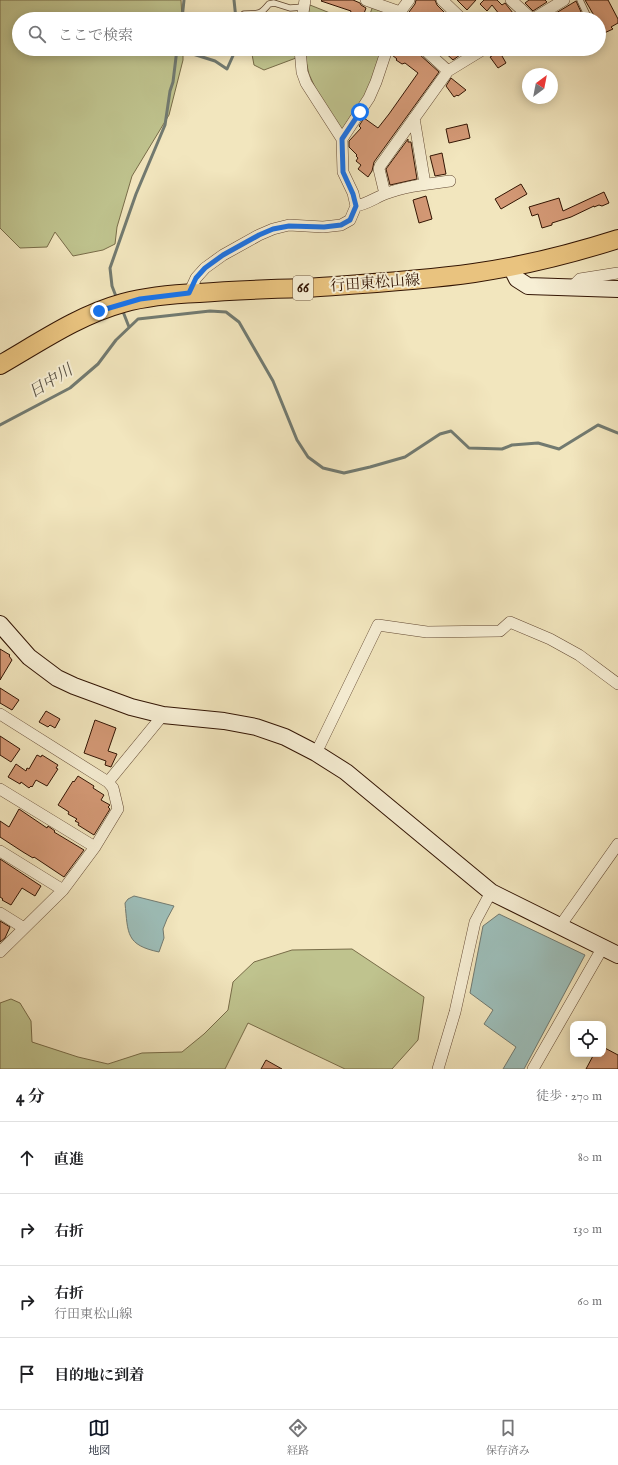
<!DOCTYPE html>
<html lang="ja">
<head>
<meta charset="utf-8">
<style>
  body { margin:0; font-family:"IM FELL English","Noto Serif JP",serif; background:#f6f6f6; color:#202124 }
  .controls { position:absolute; right:12px; bottom:12px; display:grid; overflow:hidden; border-radius:8px; box-shadow:0 2px 10px #0003 }
  .controls button { width:36px; height:36px; display:grid; place-items:center; padding:0; border:0; border-bottom:1px solid #e0e0e0; background:#fff; color:#202124; font:20px sans-serif }
  .compass { position:absolute; left:522px; top:68px; width:36px; height:36px; border-radius:50%; background:#fff; box-shadow:0 2px 10px #0003; rotate:32deg }
  .stop { position:absolute; width:12px; height:12px; margin:-9px; border:3px solid #1a73e8; border-radius:50%; background:#fff }
  .stop.end { background:#1a73e8; border-color:#fff; box-shadow:0 1px 4px #0008 }
  .list { margin:0; padding:0; list-style:none }
  h2 { display:flex; justify-content:space-between; align-items:center; height:52px; margin:0; padding:0 16px; font-size:17px }
  h2 small { font-size:13px; font-weight:400; color:#757577 }
  .list li { display:grid; grid-template-columns:26px 1fr auto; gap:12px; align-items:center; box-sizing:border-box; height:72px; padding:0 16px; border-top:1px solid #e0e0e0 }
  .list b { display:block; font-size:15px; white-space:nowrap }
  .list p { margin:0; font-size:13px; white-space:nowrap; color:#757577 }
  .list em { font-size:13px; font-style:normal; color:#757577 }
  .icon { flex:none; width:22px; height:22px; fill:none; stroke:currentColor; stroke-width:2; stroke-linecap:round; stroke-linejoin:round }
  .map { position:relative; flex:none; width:618px; height:1069px; overflow:hidden }
  .search { position:absolute; background:#fff; box-shadow:0 2px 10px #0003; left:12px; right:12px; top:12px; height:44px; display:flex; align-items:center; gap:10px; box-sizing:border-box; padding:0 14px; border-radius:22px; color:#757577; font-size:15px }
  .sheet { height:340px; background:#fff }
  nav { display:flex; justify-content:space-around; align-items:center; box-sizing:border-box; height:56px; border-top:1px solid #e0e0e0; background:#fff; font-size:11px; color:#757577 }
  nav a { display:grid; justify-items:center; gap:2px }
  nav .on { color:#111827 }
  .map>svg:first-child { display:block }
  .green { fill:#bfc38e; stroke:#786c48 }
  .water { fill:#9dbeb9; stroke:#727a70 }
  .lines { fill:none; stroke-linecap:round; stroke-linejoin:round }
  .stream { stroke:#727a70; stroke-width:3 }
  .building { fill:#d49976; stroke:#321403 }
  .lane-casing { stroke:#624832; stroke-width:7 }
  .street-casing { stroke:#624832; stroke-width:12 }
  .secondary-casing { stroke:#321403; stroke-width:18 }
  .primary-casing { stroke:#321403; stroke-width:20 }
  .lane { stroke:#f7efd5; stroke-width:5.5 }
  .street { stroke:#f7efd5; stroke-width:11 }
  .secondary { stroke:#f7efd5; stroke-width:16 }
  .primary { stroke:#e9c37f; stroke-width:18 }
  .route { stroke:#1a73e8; stroke-width:5 }
  .labels { text-anchor:middle; dominant-baseline:central; stroke-width:4; stroke-linejoin:round; paint-order:stroke }
  .shield { fill:#f7efd5; stroke:#6d5642; stroke-width:1 }
  .shield-label { font-size:14px; font-weight:bold; fill:#321403 }
  .street-label { font-size:15px; fill:#321403; stroke:#f7efd5 }
  .water-label { font-size:16px; font-style:italic; fill:#575043; stroke:#f7efd5 }
</style>
</head>
<body>
<div class="map">
<svg width="618" height="1069" viewBox="0 0 618 1069">
  <rect width="100%" height="100%" fill="#f2e6be"/>
  <filter id="stains"><feTurbulence type="fractalNoise" baseFrequency=".005" numOctaves="4"/><feColorMatrix values="0 0 0 0 .2 0 0 0 0 .09 0 0 0 0 .02 0 0 0 .5 -.17"/></filter>
  <radialGradient id="worn" r=".72"><stop offset=".6" stop-color="#630" stop-opacity="0"/><stop offset="1" stop-color="#630" stop-opacity=".3"/></radialGradient>
  <!-- green -->
  <path class="green" d="M 0,0 L 181,0 L 182,19 L 19,19 L 19,49 L 183,49 L 183,60 L 169,115 L 132,176 L 117,227 L 115,244 L 103,250 L 73,256 L 55,232 L 47,247 L 20,248 L 0,228 Z
    M 310,5 L 345,19 L 307,19 Z
    M 373,6 L 394,15 L 393,19 L 368,19 Z
    M 251,49 L 295,49 L 296,58 L 264,70 L 254,65 Z
    M 303,49 L 382,49 L 367,94 L 355,109 L 342,130 L 318,94 L 309,74 Z
    M 352,949 L 424,997 L 418,1040 L 392,1069 L 345,1069 L 248,1023 L 225,1069 L 0,1069 L 0,1003 L 11,999 L 20,1003 L 31,1021 L 32,1042 L 78,1057 L 108,1064 L 142,1053 L 182,1052 L 204,1034 L 228,1010 L 233,982 L 254,962 L 292,950 Z"/>
  <!-- water -->
  <path class="water" d="M 134,896 L 174,906 L 167,919 L 163,929 L 164,938 L 159,952 C 126,945 128,934 125,903 L 128,899 Z
    M 499,914 L 585,955 L 524,1069 L 503,1069 L 516,1047 L 484,1024 L 493,1010 L 470,993 L 483,926 Z"/>
  <g class="lines">
    <!-- stream -->
    <path class="stream" d="M 234,0 L 236,19
      M 182,19 L 184,0
      M 177,49 L 215,61 L 227,69 L 236,49
      M 117,299 L 112,286 L 110,268 L 136,194 L 165,125 L 170,91 L 173,82 L 177,49
      M 122,309 L 129,327
      M 0,425 L 70,388 L 98,364 L 116,340 L 138,319 L 210,311 L 226,312 L 239,322 L 273,381 L 297,440 L 308,457 L 323,468 L 344,473 L 370,467 L 405,457 L 440,434 L 451,431 L 469,448 L 502,449 L 512,445 L 538,443 L 559,449 L 598,425 L 618,433"/>
  </g>
  <!-- building -->
  <path class="building" d="M 322,0 L 353,0 L 360,3 L 361,5 L 366,8 L 362,19 L 350,14 L 351,11 L 321,1 Z
    M 416,0 L 435,0 L 437,5 L 445,13 L 439,19 L 416,19 L 417,17 L 409,12 L 415,4 Z
    M 457,0 L 476,0 L 467,10 Z
    M 484,0 L 497,0 L 502,5 L 505,3 L 513,13 L 514,12 L 522,19 L 503,19 L 492,5 L 487,11 L 480,4 Z
    M 529,0 L 545,0 L 547,2 L 533,11 L 525,3 Z
    M 585,0 L 608,0 L 618,19 L 618,23 L 611,27 L 613,29 L 602,34 L 599,28 L 599,19 L 596,19 Z
    M 576,1 L 582,14 L 573,19 L 546,19 Z
    M 396,49 L 417,49 L 419,54 L 439,72 L 374,162 L 372,171 L 368,177 L 358,169 L 361,165 L 356,161 L 358,158 L 356,156 L 357,155 L 349,147 L 349,141 L 361,128 L 359,126 L 364,118 L 378,128 L 389,114 L 418,73 L 405,63 L 402,64 L 396,60 L 397,59 L 392,55 Z
    M 441,49 L 462,49 L 458,53 L 460,55 L 453,60 Z
    M 496,49 L 498,49 L 506,63 L 498,68 L 490,57 L 492,56 L 490,52 Z
    M 451,78 L 466,90 L 458,96 L 457,95 L 454,97 L 446,86 Z
    M 467,124 L 470,138 L 449,143 L 446,129 Z
    M 408,139 L 408,142 L 411,142 L 417,179 L 390,185 L 386,169 Z
    M 442,153 L 446,174 L 435,176 L 430,156 Z
    M 521,184 L 527,194 L 501,209 L 495,199 Z
    M 604,192 L 609,203 L 602,206 L 599,205 L 594,207 L 594,206 L 571,217 L 552,223 L 552,225 L 542,228 L 538,214 L 532,216 L 529,207 L 559,198 L 563,211 Z
    M 426,196 L 432,219 L 419,223 L 413,200 Z
    M 0,649 L 10,655 L 9,656 L 12,660 L 0,680 Z
    M 0,688 L 19,700 L 12,710 L 0,703 Z
    M 46,711 L 60,719 L 55,728 L 50,725 L 48,727 L 39,722 Z
    M 95,720 L 116,728 L 108,751 L 117,754 L 111,767 L 105,765 L 106,761 L 84,753 Z
    M 0,736 L 20,749 L 11,762 L 0,755 Z
    M 37,755 L 41,757 L 42,755 L 58,765 L 56,768 L 58,769 L 47,786 L 36,780 L 32,787 L 31,786 L 29,788 L 21,782 L 20,784 L 8,777 L 16,764 L 26,771 L 27,768 L 29,769 Z
    M 78,776 L 94,786 L 93,788 L 104,795 L 101,800 L 110,805 L 108,807 L 110,809 L 94,835 L 78,825 L 79,823 L 75,821 L 77,819 L 68,814 L 69,812 L 58,805 L 73,781 L 74,782 Z
    M 19,809 L 47,828 L 48,826 L 55,831 L 54,832 L 84,850 L 64,877 L 34,857 L 33,858 L 23,852 L 0,837 L 0,821 L 9,827 Z
    M 0,859 L 41,886 L 35,896 L 22,888 L 11,905 L 2,900 L 3,899 L 0,897 Z
    M 0,921 L 10,927 L 5,938 L 0,942 Z
    M 603,1047 L 618,1055 L 618,1069 L 586,1069 L 594,1054 L 603,1054 Z
    M 266,1060 L 282,1069 L 261,1069 Z"/>
  <g class="lines">
    <defs>
      <path id="lane" d="M 580,0 L 589,19
        M 244,14 C 259,13 259,16 269,4 L 274,3 L 290,8 L 304,7"/>
      <path id="street" d="M 366,0 L 400,12
        M 442,0 L 462,19
        M 511,0 L 532,19
        M 398,18 L 400,12 L 409,0
        M 302,19 L 305,0
        M 533,19 L 564,0
        M 424,49 L 448,71
        M 414,118 L 425,184
        M 342,139 L 369,98 L 376,82 L 387,49
        M 385,194 L 379,169 L 380,166 L 448,71 L 484,49
        M 356,206 C 367,204 375,198 385,194 C 406,186 428,184 450,181
        M 572,287 L 580,279 L 618,273
        M 189,293 L 196,278 L 205,268 L 223,255 L 259,235 L 273,229 L 289,225 L 323,227 L 341,225 L 350,220 L 356,206 L 353,193 L 343,172 L 342,139 L 306,83 L 302,72 L 300,49
        M 0,714 L 108,782
        M 316,753 L 378,625 L 427,632 L 500,631 L 510,622 L 550,639 L 579,655 L 618,684
        M 0,789 L 95,847
        M 0,851 L 63,890
        M 0,913 L 24,928
        M 560,926 L 618,844
        M 0,952 L 63,890 L 95,847 L 118,809 L 113,788 L 108,782 L 163,715
        M 438,1069 L 455,1012 L 475,922 L 491,892
        M 533,1069 L 603,947"/>
      <path id="secondary" d="M 511,267 L 517,279 L 528,286 L 618,289
        M 0,624 L 29,657 L 57,678 L 74,686 L 131,707 L 163,715 L 224,721 L 256,727 L 285,737 L 316,753 L 346,772 L 491,892 L 618,955"/>
      <path id="primary" d="M 0,365 C 40,342 79,315 123,303 C 148,296 174,294 199,293 C 234,290 270,289 305,288 C 362,284 418,281 474,273 C 523,266 571,254 618,239"/>
    </defs>
    <!-- lane casing -->
    <use href="#lane" class="lane-casing"/>
    <!-- street casing -->
    <use href="#street" class="street-casing"/>
    <!-- secondary casing -->
    <use href="#secondary" class="secondary-casing"/>
    <!-- primary casing -->
    <use href="#primary" class="primary-casing"/>
    <!-- lane -->
    <use href="#lane" class="lane"/>
    <!-- street -->
    <use href="#street" class="street"/>
    <!-- secondary -->
    <use href="#secondary" class="secondary"/>
    <!-- primary -->
    <use href="#primary" class="primary"/>
  </g>
  <g class="lines">
    <!-- route -->
    <path class="route" d="M 99,311 L 140,299 L 189,293 L 196,278 L 205,268 L 223,255 L 259,235 L 273,229 L 289,226 L 324,227 L 341,225 L 350,220 L 356,206 L 353,194 L 343,172 L 342,139 L 360,112"/>
  </g>
  <g class="labels">
    <!-- shield labels -->
    <rect class="shield" x="293" y="276" width="20" height="24" rx="3"/>
    <g class="shield-label">
      <text x="303" y="288">66</text>
    </g>
    <!-- street labels -->
    <g class="street-label">
      <text transform="translate(375 283) rotate(-4)">行田東松山線</text>
    </g>
    <!-- water labels -->
    <g class="water-label">
      <text transform="translate(51 382) rotate(-32)">日中川</text>
    </g>
  </g>
  <rect width="100%" height="100%" filter="url(#stains)"/>
  <rect width="100%" height="100%" fill="url(#worn)"/>
</svg>
<div class="controls">
<button><svg class="icon" aria-label="locate" viewBox="0 0 24 24"><circle cx="12" cy="12" r="6"/><path d="M12 2v4M12 18v4M2 12h4M18 12h4"/></svg></button>
</div>
<svg class="compass" viewBox="-18 -18 36 36"><path d="M0-13l5 13h-10z" fill="#e53935"/><path d="M0 13l5-13h-10z" fill="#757577"/></svg>
<div class="stop" style="left:360px;top:112px"></div>
<div class="stop end" style="left:99px;top:311px"></div>
<div class="search"><svg class="icon" aria-label="search" viewBox="0 0 24 24"><circle cx="10" cy="10" r="6"/><path d="M15 15l6 6"/></svg>ここで検索</div>
</div>
<section class="sheet">
<h2>4 分<small>徒歩 · 270 m</small></h2>
<ul class="list">
<li><svg class="icon" aria-label="ahead" viewBox="0 0 24 24"><path d="M12 20V5M6 11l6-6 6 6"/></svg><div><b>直進</b></div><em>80 m</em></li>
<li><svg class="icon" aria-label="right" viewBox="0 0 24 24"><path d="M7 20v-9h11M14 6l5 5-5 5"/></svg><div><b>右折</b></div><em>130 m</em></li>
<li><svg class="icon" aria-label="right" viewBox="0 0 24 24"><path d="M7 20v-9h11M14 6l5 5-5 5"/></svg><div><b>右折</b><p>行田東松山線</p></div><em>60 m</em></li>
<li><svg class="icon" aria-label="arrive" viewBox="0 0 24 24"><path d="M6 21V4h12l-3 4 3 4H6"/></svg><div><b>目的地に到着</b></div></li>
</ul>
</section>
<nav>
<a class="on"><svg class="icon" aria-label="map" viewBox="0 0 24 24"><path d="M3 6l6-2 6 2 6-2v14l-6 2-6-2-6 2zM9 4v14M15 6v14"/></svg>地図</a>
<a><svg class="icon" aria-label="directions" viewBox="0 0 24 24"><path d="M12 3l9 9-9 9-9-9zM9 14v-3h6M13 9l2 2-2 2"/></svg>経路</a>
<a><svg class="icon" aria-label="saved" viewBox="0 0 24 24"><path d="M7 4h10v16l-5-4-5 4z"/></svg>保存済み</a>
</nav>
</body>
</html>
